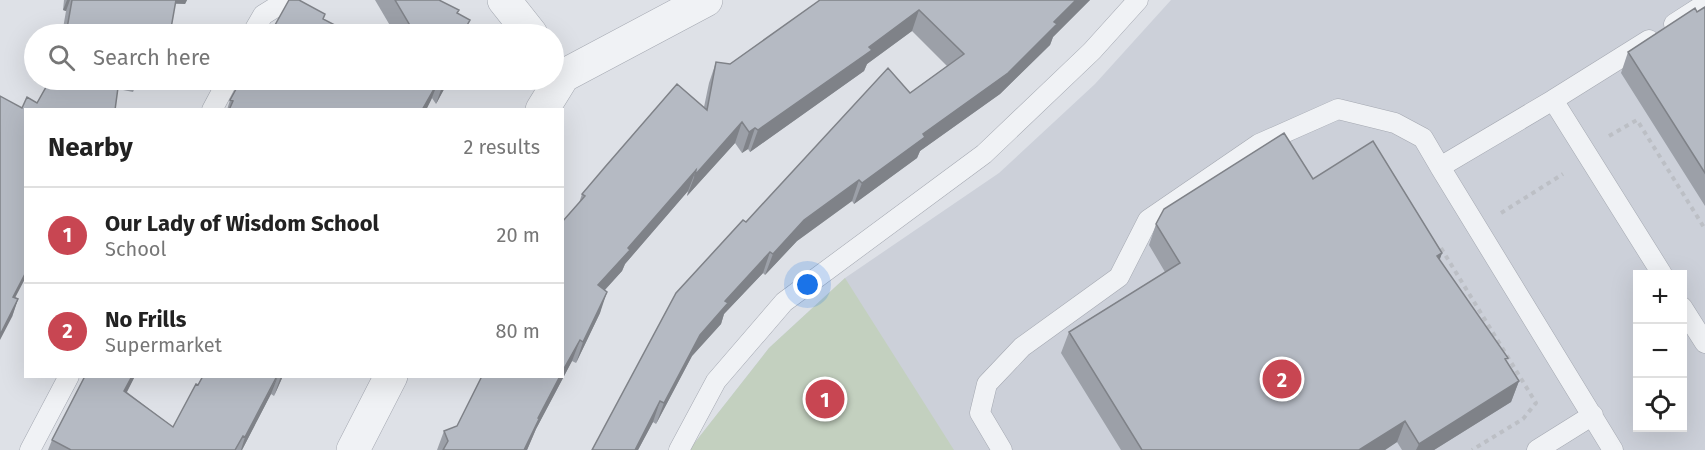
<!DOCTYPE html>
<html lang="en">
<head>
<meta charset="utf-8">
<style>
  body { margin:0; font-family:"Fira Sans",sans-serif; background:#f6f6f6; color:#222 }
  .controls { position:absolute; right:18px; bottom:18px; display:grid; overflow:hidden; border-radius:0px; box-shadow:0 6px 24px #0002 }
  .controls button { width:54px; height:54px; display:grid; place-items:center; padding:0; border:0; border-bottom:2px solid #e0e0e0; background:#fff; color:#222; font:30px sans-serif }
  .you { position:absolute; left:808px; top:285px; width:21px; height:21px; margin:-15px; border:4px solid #fff; border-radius:50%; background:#1a73e8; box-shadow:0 0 0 9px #1a73e833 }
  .badge { display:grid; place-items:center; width:39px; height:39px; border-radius:50%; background:#c84652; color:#fff; font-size:20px; font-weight:700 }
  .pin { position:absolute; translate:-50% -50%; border:3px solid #fff; box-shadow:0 2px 6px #0006 }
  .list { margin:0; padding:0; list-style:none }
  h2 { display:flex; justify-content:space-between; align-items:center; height:78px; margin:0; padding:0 24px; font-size:26px }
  h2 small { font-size:20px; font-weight:400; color:#767676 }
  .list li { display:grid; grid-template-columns:39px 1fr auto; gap:18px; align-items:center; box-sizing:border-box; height:96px; padding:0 24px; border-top:2px solid #e0e0e0 }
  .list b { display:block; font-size:22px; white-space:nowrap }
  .list p { margin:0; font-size:20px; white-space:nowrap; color:#767676 }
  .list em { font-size:20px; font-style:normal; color:#767676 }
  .icon { flex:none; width:33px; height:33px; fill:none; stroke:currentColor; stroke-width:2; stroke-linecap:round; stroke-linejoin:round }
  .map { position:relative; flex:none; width:1705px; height:450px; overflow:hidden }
  .search { position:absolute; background:#fff; box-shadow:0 6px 24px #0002; left:24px; top:24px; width:540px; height:66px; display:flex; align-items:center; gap:15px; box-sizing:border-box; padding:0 21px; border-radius:33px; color:#767676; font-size:22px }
  .panel { position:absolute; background:#fff; box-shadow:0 6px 24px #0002; left:24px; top:108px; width:540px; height:270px; border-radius:0px }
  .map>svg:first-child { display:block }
  .built { fill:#ccd0d9; fill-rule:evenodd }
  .green { fill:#c3d0bf }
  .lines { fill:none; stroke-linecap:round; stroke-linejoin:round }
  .lane-casing { stroke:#a4a8b1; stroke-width:21 }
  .street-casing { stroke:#a4a8b1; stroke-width:34 }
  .path { stroke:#bcbfc5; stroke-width:4; stroke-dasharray:4.5 4.5; stroke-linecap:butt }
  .lane { stroke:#f0f2f5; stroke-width:20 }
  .street { stroke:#f0f2f5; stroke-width:33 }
  .wall { fill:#9ca0a8 }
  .shaded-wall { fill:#7f8288 }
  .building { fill:#b5bac3; stroke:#7f8288; stroke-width:1.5 }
</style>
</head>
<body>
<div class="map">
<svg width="1705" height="450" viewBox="0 0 1705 450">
  <rect width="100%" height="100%" fill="#dee1e7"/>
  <!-- built -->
  <path class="built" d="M 1171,0 L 1705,0 L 1705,450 L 689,450 L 769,348 L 845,278 L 999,173 L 1095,84 ZM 1638,274 L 1682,274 L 1682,428 L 1638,428 Z"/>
  <!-- green -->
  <path class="green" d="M 845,278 L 954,450 L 689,450 L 769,348 Z"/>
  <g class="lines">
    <defs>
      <path id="lane" d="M 1674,24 L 1705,4
        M 252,34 L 263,15 L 287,0
        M 1553,100 L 1662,274
        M 212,110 L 228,80
        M 1682,307 L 1705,343
        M 30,450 L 69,376
        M 679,450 L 716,381 L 784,302 L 984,154 L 1092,51 L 1138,0
        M 1002,450 L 980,413 L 987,384 L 1022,347 L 1119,277 L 1148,220 L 1259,144 L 1338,109 L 1395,123 L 1423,138 L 1440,167
        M 1537,450 L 1593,415
        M 1613,450 L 1440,167 L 1553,100 L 1649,40"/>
      <path id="street" d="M 504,0 L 531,34
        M 542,110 L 563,76 L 706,0
        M 353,450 L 391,376"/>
    </defs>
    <!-- lane casing -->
    <use href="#lane" class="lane-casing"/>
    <!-- street casing -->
    <use href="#street" class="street-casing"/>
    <!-- path -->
    <path class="path" d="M 1609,136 L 1637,120 L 1705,229
      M 1501,213 L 1563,174
      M 1441,248 L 1536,403 L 1523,419 L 1472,450"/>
    <!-- lane -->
    <use href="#lane" class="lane"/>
    <!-- street -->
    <use href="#street" class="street"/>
  </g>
  <!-- wall -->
  <path class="wall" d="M 64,0 L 187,0 L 185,4 L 175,4 L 170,34 L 62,34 L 66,11 L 63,10 Z
    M 375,0 L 439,0 L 458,13 L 464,34 L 395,34 Z
    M 820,0 L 1090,0 L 1053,37 L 1050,45 L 1000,94 L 920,151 L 917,158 L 854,204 L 852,201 L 797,241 L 765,275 L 763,273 L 724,314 L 721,324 L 692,356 L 656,424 L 653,422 L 638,450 L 592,450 L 746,222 L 910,93 L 947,66 L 912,31 L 867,64 L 864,71 L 750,152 L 748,149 L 742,153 L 735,143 L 687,196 L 688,191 L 625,264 L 622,271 L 605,290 L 600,313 L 576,363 L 572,361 L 536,429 L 527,450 L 437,450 L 444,431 L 457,426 L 562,376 L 579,203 L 582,194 L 704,107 L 709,83 L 716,62 L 730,64 Z
    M 1705,7 L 1705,206 L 1621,73 L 1628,52 Z
    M 50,80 L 138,80 L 133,92 L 118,89 L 26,110 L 15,298 L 18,299 L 12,317 L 22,108 L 37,103 Z
    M 241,80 L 449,80 L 436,104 L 432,98 L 426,110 L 227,110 L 230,100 Z
    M 1313,179 L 1442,253 L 1439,260 L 1519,381 L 1511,402 L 1434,450 L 1402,450 L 1397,442 L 1385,450 L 1121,450 L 1061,353 L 1069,332 L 1165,272 L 1149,245 L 1156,224 Z
    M 85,376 L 135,376 L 127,392 L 173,427 L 203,376 L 283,376 L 274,396 L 271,394 L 242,450 L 48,450 L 52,440 Z"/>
  <!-- shaded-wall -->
  <path class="shaded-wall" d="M 67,0 L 70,0 L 66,11 L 63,10 Z
    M 173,0 L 187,0 L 185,4 L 172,3 Z
    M 1076,0 L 1090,0 L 1053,37 L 1050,45 L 1000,94 L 920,151 L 917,158 L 854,204 L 862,183 L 923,134 L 1054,22 Z
    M 919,10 L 912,31 L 867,64 L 864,71 L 750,152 L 758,130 L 869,47 Z
    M 439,80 L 431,100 L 426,110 L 422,110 Z
    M 446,80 L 449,80 L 436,104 L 443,84 Z
    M 742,122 L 735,143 L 687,196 L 695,175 Z
    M 755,128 L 748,149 L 742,153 L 749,132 Z
    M 696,170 L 688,191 L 625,264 L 622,271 L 590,306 L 598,285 L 628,248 Z
    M 859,180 L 852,201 L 797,241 L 765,275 L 773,254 L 804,220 Z
    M 770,252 L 763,273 L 724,314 L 721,324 L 692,356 L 656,424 L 664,403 L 700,335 L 725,301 Z
    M 1442,253 L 1435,274 L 1437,256 Z
    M 26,272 L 26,277 L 6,315 L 13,297 Z
    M 607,292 L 600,313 L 576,363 L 583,342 Z
    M 18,299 L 12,317 L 0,340 L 0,335 Z
    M 580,340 L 572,361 L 536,429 L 527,450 L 524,450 L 538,418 L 560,376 L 562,376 L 562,372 Z
    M 132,376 L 135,376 L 117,411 L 124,391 Z
    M 278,376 L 271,394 L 242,450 L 241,450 L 245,437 Z
    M 281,376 L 283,376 L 274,396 Z
    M 1519,381 L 1511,402 L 1434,450 L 1416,450 L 1419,444 Z
    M 660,401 L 653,422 L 638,450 L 635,450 Z
    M 1405,421 L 1397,442 L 1385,450 L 1359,450 Z"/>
  <!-- building -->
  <path class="building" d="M 72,0 L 176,0 L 170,34 L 66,34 Z
    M 289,0 L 299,0 L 325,14 L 323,19 L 352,34 L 270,34 Z
    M 395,0 L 439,0 L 459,10 L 457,13 L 470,20 L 462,34 L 415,34 Z
    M 820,0 L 1076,0 L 1054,22 L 1057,24 L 1008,73 L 923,134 L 925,137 L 862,183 L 859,180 L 804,220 L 773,254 L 770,252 L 725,301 L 728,303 L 700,335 L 664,403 L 660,401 L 635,450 L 592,450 L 676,293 L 743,220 L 746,222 L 888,68 L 910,93 L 964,54 L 919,10 L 869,47 L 872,50 L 758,130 L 755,128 L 749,132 L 742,122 L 695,175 L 696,170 L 628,248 L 630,250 L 598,285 L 607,292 L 583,342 L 580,340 L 562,372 L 562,222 L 585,196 L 582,194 L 605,167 L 677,84 L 707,110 L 716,62 L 730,64 Z
    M 1705,7 L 1705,173 L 1628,52 L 1695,8 L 1697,12 Z
    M 50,80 L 119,80 L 115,110 L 26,110 L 26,272 L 13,297 L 18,299 L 0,335 L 0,96 L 22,108 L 27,97 L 37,103 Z
    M 241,80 L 439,80 L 422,110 L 229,110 L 233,101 L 230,100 Z
    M 1284,133 L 1313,179 L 1373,141 L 1442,253 L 1437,256 L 1508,358 L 1505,359 L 1519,381 L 1419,444 L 1405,421 L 1359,450 L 1142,450 L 1069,332 L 1180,263 L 1156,224 L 1164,209 Z
    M 85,376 L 132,376 L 124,391 L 173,427 L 196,384 L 198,385 L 203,376 L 277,376 L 245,437 L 243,436 L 235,450 L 71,450 L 52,440 Z
    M 482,376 L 560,376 L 538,418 L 539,419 L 524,450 L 443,450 L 448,441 L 444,431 L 457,426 Z"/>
</svg>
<div class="controls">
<button>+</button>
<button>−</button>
<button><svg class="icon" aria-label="locate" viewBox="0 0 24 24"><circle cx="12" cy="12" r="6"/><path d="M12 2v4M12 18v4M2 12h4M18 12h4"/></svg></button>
</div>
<div class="you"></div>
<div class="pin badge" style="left:825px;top:399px">1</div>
<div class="pin badge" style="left:1282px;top:379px">2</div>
<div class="search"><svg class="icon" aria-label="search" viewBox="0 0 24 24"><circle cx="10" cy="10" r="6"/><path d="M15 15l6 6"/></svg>Search here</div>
<section class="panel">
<h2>Nearby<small>2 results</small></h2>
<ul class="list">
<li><span class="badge">1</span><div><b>Our Lady of Wisdom School</b><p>School</p></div><em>20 m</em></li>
<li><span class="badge">2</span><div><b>No Frills</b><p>Supermarket</p></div><em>80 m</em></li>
</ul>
</section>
</div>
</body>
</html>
